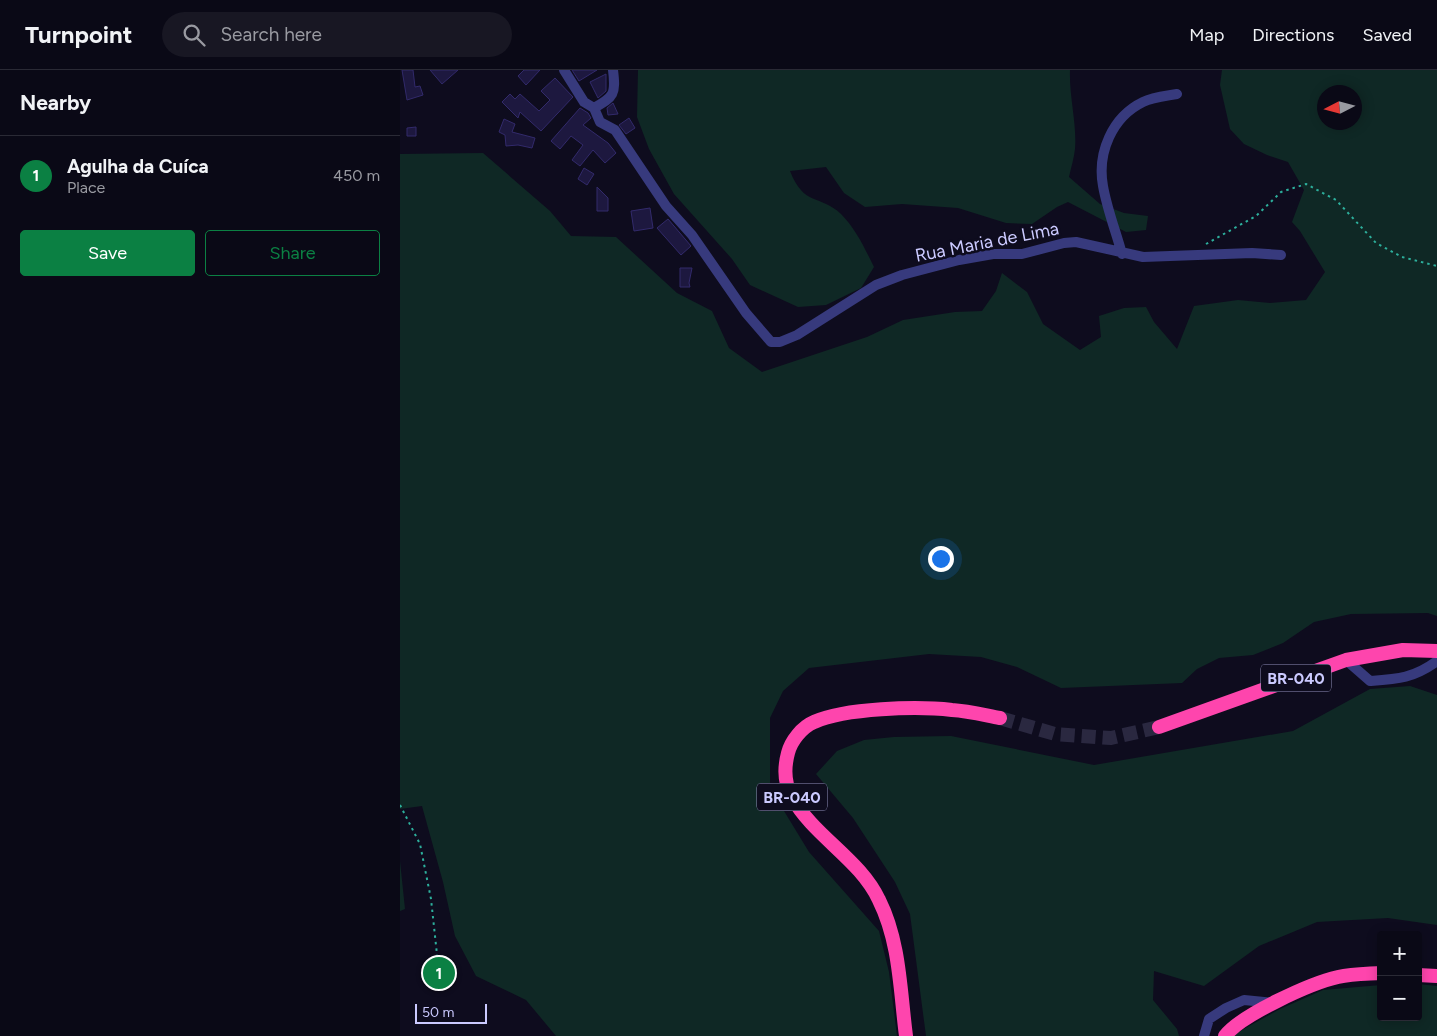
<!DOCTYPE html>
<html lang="en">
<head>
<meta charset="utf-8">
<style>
  body { margin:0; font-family:Figtree,sans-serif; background:#181723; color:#f1f3f6 }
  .controls { position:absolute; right:15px; bottom:15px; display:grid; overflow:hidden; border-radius:5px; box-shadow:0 2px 12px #0003 }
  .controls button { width:45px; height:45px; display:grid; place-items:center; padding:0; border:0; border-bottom:1px solid #2a2a35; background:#0a0916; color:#f1f3f6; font:25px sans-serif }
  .compass { position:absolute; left:917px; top:15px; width:45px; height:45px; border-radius:50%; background:#0a0916; box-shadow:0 2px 12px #0003; rotate:264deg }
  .scale { position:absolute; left:15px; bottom:12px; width:72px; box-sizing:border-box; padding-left:5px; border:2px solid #cbcaff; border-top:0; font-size:14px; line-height:18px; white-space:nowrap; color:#cbcaff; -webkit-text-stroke:4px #0e0c1e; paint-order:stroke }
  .you { position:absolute; left:540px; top:488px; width:18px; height:18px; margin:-12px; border:4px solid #fff; border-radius:50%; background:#1a73e8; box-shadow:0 0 0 8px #1a73e833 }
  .badge { display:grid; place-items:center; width:32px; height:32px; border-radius:50%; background:#0b8043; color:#fff; font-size:16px; font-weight:700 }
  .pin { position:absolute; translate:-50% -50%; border:2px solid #fff; box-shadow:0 1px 5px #0006 }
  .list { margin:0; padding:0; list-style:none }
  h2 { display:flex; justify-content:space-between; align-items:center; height:65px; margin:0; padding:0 20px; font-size:21px }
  h2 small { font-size:16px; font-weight:400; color:#999aa1 }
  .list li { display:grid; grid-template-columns:32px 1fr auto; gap:15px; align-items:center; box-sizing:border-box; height:80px; padding:0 20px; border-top:1px solid #2a2a35 }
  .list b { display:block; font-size:19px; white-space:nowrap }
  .list p { margin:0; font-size:16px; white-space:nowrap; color:#999aa1 }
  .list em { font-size:16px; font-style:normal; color:#999aa1 }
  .actions { display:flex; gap:10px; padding:15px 20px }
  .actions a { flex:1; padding:11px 0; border:1px solid #0b8043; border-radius:5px; text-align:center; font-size:18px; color:#0b8043 }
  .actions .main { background:#0b8043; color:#fff }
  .icon { flex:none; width:28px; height:28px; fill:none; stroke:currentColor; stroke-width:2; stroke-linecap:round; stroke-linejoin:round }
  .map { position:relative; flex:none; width:1037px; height:966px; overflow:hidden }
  header { display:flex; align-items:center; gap:30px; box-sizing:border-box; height:70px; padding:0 25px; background:#0a0916; border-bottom:1px solid #2a2a35 }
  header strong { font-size:24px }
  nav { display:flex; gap:28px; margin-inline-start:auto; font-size:18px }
  .search { width:350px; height:45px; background:#181723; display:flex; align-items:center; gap:12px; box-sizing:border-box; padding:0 18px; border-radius:28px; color:#999aa1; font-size:19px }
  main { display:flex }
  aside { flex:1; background:#0a0916 }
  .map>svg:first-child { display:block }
  .green { fill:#0f2825; fill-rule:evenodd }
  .building { fill:#1d183f; stroke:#322a6b }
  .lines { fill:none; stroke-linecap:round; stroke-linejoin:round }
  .highway-tunnel { stroke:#2a2840; stroke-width:14; stroke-dasharray:14 7; stroke-linecap:butt }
  .path { stroke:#2daf9c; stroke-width:2; stroke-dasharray:2.5 4; stroke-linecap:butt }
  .minor { stroke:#373a7d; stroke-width:10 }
  .highway { stroke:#fe45ad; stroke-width:14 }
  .labels { text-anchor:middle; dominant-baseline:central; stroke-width:5; stroke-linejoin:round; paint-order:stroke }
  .shield { fill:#0e0c1e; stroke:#9291bc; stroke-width:1 }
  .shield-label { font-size:16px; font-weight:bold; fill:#cbcaff }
  .street-label { font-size:18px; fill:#cbcaff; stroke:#0e0c1e }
</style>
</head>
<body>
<header>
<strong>Turnpoint</strong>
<div class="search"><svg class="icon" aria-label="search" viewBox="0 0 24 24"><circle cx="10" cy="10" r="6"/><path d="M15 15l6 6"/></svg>Search here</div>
<nav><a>Map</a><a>Directions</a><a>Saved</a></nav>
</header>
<main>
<aside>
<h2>Nearby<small></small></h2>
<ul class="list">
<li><span class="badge">1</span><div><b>Agulha da Cuíca</b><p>Place</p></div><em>450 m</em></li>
</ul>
<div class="actions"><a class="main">Save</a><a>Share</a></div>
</aside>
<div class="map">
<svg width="1037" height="966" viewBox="0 0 1037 966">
  <rect width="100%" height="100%" fill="#0e0c1e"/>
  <!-- green -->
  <path class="green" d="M 238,0 L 670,0 C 669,27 677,53 675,79 C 674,88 671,98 669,107 L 700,134 L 724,143 L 748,146 L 746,160 L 726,162 L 668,132 L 657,137 L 632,154 L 606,153 L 558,138 L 502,134 L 465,137 L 444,123 L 426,97 L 390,101 C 404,137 420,124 441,144 C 456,159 465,179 474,197 L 461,218 L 426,235 L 398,237 L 350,215 L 332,189 L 274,124 L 249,79 L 237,47 Z
    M 822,0 L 1037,0 L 1037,546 L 1028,543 L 951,544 L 914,552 L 883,573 L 853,585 L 819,588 L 797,599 L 782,613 L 661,618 L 617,597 L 581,587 L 529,584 L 409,598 L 383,621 L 370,648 L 370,718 L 409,782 L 479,861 L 489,902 L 497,966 L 156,966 L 126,930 L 76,906 L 55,866 L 43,812 L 22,736 L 0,739 L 0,84 L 83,83 L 150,141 L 171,166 L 216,167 L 277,223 L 312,241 L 329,278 L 362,302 L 467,267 L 503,250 L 555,242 L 582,241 L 596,221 L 602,203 L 627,222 L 643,254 L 680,280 L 701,267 L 699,246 L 724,238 L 746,237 L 754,252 L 777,279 L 794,236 L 838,230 L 870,233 L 906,230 L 925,202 L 900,161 L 892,152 L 904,120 L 888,92 L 867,85 L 844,74 L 830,59 L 820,15 ZM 954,22 L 954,52 L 924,52 L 924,22 Z
    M 1010,616 L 1037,625 L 1037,855 L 988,848 L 917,852 L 859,876 L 804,916 L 754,901 L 753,930 L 777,959 L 779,966 L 526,966 L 510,844 L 495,812 L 453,748 L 416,704 L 437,681 L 464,670 L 494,667 L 551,666 L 694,695 L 893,661 L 970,619 Z
    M 0,791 L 5,839 L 0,841 Z
    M 1018,914 L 1037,916 L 1037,966 L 831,966 L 880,939 L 923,920 L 981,915 L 981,947 L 1018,947 Z"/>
  <!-- building -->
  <path class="building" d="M 2,0 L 13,0 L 15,17 L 20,16 L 23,25 L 7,30 Z
    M 30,0 L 58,0 L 42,14 Z
    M 124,0 L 140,0 L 126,15 L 118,6 Z
    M 172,0 L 197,0 L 179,11 Z
    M 206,4 L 206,21 L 198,28 L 190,12 Z
    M 155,8 L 173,27 L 141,61 L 120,42 L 118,48 L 102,32 L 110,24 L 115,29 L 120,24 L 139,41 L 150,30 L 141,21 Z
    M 213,33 L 218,44 L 208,45 L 207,38 Z
    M 180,38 L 188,43 L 191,48 L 183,55 L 208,73 L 216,83 L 205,93 L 193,80 L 180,96 L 172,90 L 183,75 L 171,66 L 160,79 L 151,71 Z
    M 229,48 L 235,58 L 226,64 L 219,55 Z
    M 104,49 L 115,54 L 112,62 L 135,68 L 132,78 L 118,75 L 106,76 L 105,65 L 99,62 Z
    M 16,57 L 16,66 L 7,66 L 7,58 Z
    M 184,98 L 194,104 L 187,115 L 178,109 Z
    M 197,117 L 208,128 L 208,141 L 197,141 Z
    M 250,138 L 253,158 L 234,161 L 231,141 Z
    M 268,149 L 291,176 L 281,185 L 257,158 Z
    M 280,198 L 292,198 L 289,213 L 290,217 L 280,217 Z"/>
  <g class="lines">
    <!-- highway-tunnel -->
    <path class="highway-tunnel" d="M 600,648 L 655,664 L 711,668 L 759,657"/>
    <!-- path -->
    <path class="path" d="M 806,174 L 856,146 L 881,122 L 906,114 L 936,130 L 976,173 L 1002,187 L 1037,196
      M 0,735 L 20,774 L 31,829 L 39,903"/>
    <!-- minor -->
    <path class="minor" d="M 164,0 L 184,32 L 194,38
      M 194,38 L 200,52 L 215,60 L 266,136 L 292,165 L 346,243 L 371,272 L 380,272 L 397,265 L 476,215 L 502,205 L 559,190 L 593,184 L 622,184 L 664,173 L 676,172 L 743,187 L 852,183 L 881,185
      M 194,38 C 214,27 216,24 213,0
      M 722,184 C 716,162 707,139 703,116 C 697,83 712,47 743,32 C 753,27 766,26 777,24
      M 946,590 L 970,611 C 998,609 1014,608 1037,591
      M 804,966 L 809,949 L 826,938 L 844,930 L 875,933"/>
    <!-- highway -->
    <path class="highway" d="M 759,657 L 946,590 L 1003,580 L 1037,581
      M 1018,905 L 1037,906
      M 506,966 C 500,920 500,872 479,830 C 460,789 413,766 392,727 C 384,713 384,698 388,683 C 391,671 402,657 414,652 C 445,638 517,636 552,640 C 568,641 584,645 600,648
      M 825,966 C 841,945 911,913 938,907 C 952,904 966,904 981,903"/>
  </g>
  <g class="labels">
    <!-- shield labels -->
    <g class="shield">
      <rect x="861" y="594.5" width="70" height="27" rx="4"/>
      <rect x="357" y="713.5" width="70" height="27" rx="4"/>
    </g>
    <g class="shield-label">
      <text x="896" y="608">BR-040</text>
      <text x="392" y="727">BR-040</text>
    </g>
    <!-- street labels -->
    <g class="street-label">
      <text transform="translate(587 172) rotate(-11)">Rua Maria de Lima</text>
    </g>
  </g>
</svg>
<div class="controls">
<button>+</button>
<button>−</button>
</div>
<svg class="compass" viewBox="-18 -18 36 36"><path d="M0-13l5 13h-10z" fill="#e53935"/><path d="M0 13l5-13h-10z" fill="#999aa1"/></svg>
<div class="scale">50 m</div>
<div class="you"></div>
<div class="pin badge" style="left:39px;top:903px">1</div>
</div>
</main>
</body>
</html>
